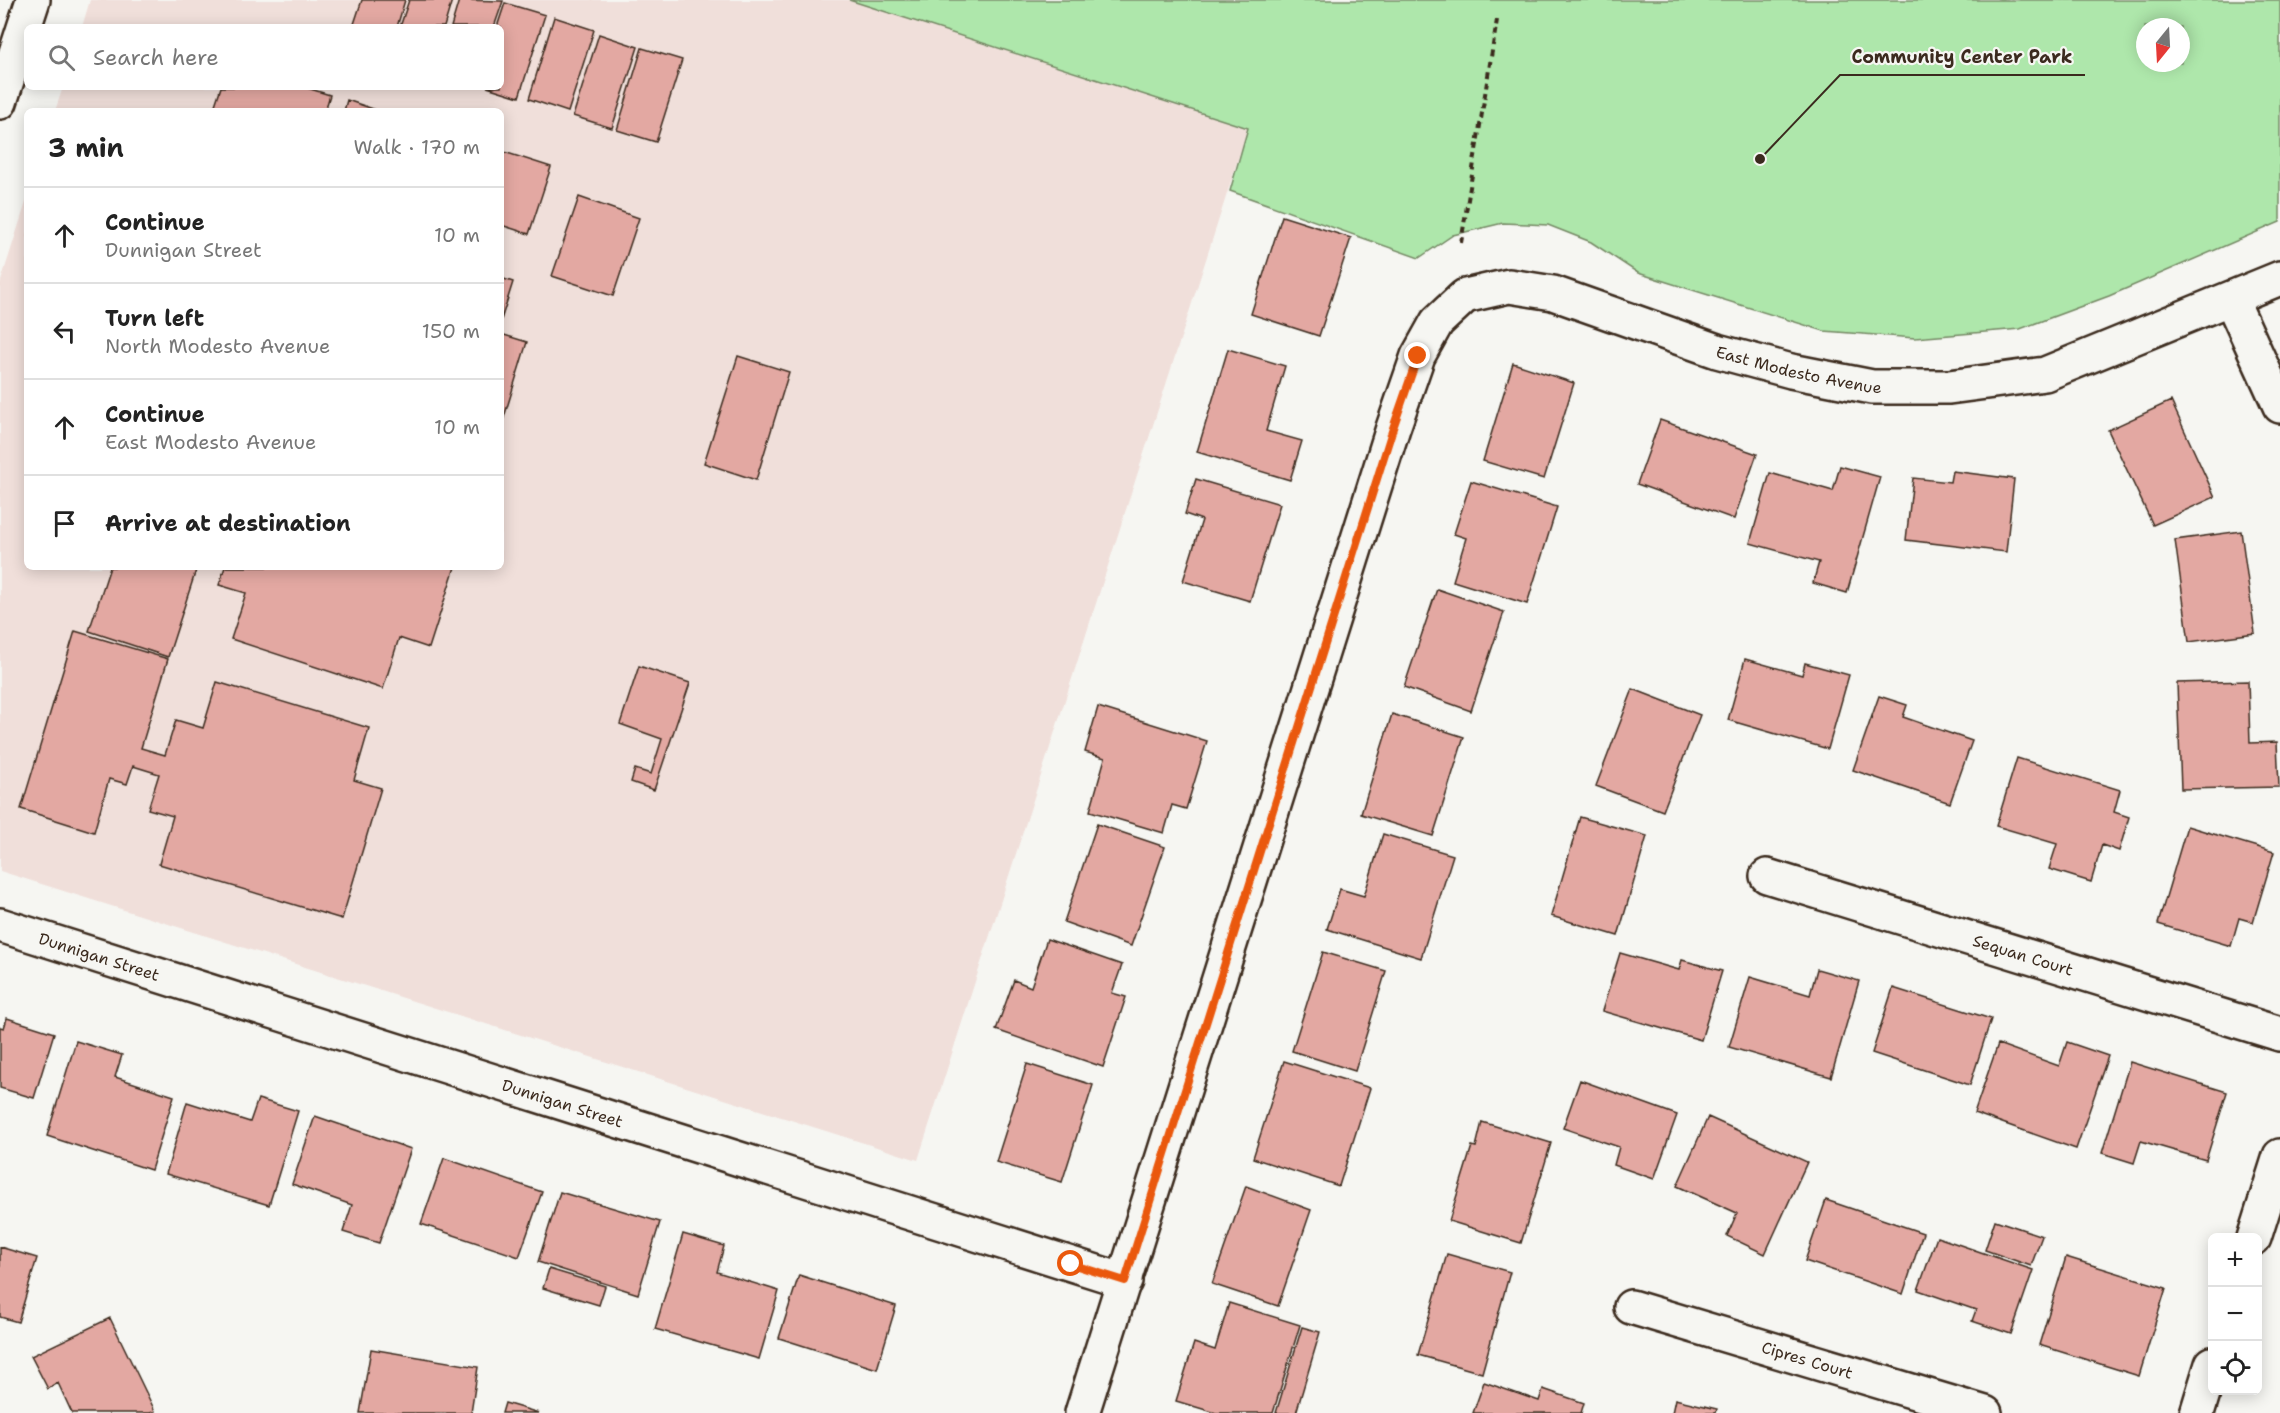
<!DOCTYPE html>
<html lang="en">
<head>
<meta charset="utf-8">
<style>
  body { margin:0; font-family:"Shantell Sans",sans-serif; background:#f6f6f6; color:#222 }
  .controls { position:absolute; right:18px; bottom:18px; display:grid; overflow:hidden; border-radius:9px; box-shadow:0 3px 15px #0003 }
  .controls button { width:54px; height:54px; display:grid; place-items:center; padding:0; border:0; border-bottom:2px solid #e0e0e0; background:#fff; color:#222; font:30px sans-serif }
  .compass { position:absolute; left:2136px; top:18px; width:54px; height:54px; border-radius:50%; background:#fff; box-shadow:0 3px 15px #0003; rotate:198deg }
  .stop { position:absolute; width:18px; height:18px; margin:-14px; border:4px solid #ea580c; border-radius:50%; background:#fff }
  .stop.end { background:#ea580c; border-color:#fff; box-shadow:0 2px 6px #0008 }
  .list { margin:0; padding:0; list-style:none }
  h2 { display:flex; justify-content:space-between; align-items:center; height:78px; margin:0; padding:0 24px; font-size:26px }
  h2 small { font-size:20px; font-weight:400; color:#767676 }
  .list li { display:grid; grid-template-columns:39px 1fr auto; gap:18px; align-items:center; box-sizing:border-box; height:96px; padding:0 24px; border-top:2px solid #e0e0e0 }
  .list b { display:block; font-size:22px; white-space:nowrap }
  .list p { margin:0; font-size:20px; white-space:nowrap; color:#767676 }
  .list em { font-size:20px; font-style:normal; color:#767676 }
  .icon { flex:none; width:33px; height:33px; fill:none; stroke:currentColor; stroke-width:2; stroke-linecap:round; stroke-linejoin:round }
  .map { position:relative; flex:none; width:2280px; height:1413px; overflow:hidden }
  .search { position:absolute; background:#fff; box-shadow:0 3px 15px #0003; left:24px; top:24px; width:480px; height:66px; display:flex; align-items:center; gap:15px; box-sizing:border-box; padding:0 21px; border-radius:9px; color:#767676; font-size:22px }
  .panel { position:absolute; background:#fff; box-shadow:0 3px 15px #0003; left:24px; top:108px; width:480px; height:462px; border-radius:9px }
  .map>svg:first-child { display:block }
  .built { fill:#f0dfda }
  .green { fill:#aee7ab; stroke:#748864; stroke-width:1.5; fill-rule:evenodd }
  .building { fill:#e3a8a2; stroke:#3b2a1e; stroke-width:1.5 }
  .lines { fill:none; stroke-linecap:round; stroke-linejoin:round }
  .street-casing { stroke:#3b2a1e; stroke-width:38 }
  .path { stroke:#3b2a1e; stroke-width:4; stroke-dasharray:6 4.5; stroke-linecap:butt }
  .street { stroke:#f6f6f2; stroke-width:33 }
  .route { stroke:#ea580c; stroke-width:8 }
  .labels { text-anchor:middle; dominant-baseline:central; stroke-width:4.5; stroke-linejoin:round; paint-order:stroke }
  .street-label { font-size:16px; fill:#3b2a1e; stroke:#f6f6f2 }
  .leader { fill:none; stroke:#3b2a1e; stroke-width:2 }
  .callout-dot { fill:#3b2a1e; stroke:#f6f6f2; stroke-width:2 }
  .callout-label { font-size:18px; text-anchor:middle; font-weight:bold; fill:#3b2a1e; stroke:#f6f6f2; stroke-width:4.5; stroke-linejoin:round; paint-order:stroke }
</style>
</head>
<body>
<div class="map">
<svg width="2280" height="1413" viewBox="0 0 2280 1413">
  <rect width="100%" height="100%" fill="#f6f6f2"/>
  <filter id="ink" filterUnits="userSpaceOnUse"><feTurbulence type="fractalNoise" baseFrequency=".0167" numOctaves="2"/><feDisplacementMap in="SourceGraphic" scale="12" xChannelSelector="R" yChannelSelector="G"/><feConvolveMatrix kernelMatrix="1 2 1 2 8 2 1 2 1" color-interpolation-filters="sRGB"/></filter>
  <g filter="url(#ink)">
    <!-- built -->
    <path class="built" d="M 90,0 L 849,0 L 1248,128 L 918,1160 L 0,871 L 0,284 L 27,199 L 27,567 L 501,567 L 501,111 L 55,111 L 63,87 L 501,87 L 501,27 L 82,27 Z"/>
    <!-- green -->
    <path class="green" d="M 849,0 L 2280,0 L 2280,222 L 2109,296 L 2020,329 L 1915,338 L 1824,331 L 1638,273 L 1591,242 L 1548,225 L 1503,223 L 1453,235 L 1419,258 L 1230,191 L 1248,128 ZM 2145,27 L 2181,27 L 2181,63 L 2145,63 Z"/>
    <!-- building -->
    <path class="building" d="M 362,0 L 405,0 L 397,27 L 353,27 Z
      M 409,0 L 452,0 L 444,27 L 400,27 Z
      M 459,0 L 503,1 L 494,27 L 451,27 Z
      M 505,3 L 545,15 L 519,97 L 487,87 L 501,87 L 501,27 L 497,27 Z
      M 554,17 L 594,30 L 568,112 L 529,99 Z
      M 599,34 L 638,47 L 612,128 L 573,116 Z
      M 642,48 L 682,60 L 656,142 L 617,130 Z
      M 221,87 L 304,87 L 330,95 L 325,111 L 213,111 Z
      M 347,100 L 379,111 L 344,111 Z
      M 501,151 L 551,167 L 529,234 L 501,225 Z
      M 579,197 L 639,218 L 613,296 L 552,276 Z
      M 1282,216 L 1351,238 L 1319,336 L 1251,314 Z
      M 501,278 L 513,282 L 501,320 Z
      M 501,334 L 527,342 L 502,424 L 501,424 Z
      M 1228,349 L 1285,366 L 1266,431 L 1302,441 L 1290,480 L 1197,452 Z
      M 738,356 L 789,372 L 756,480 L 704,463 Z
      M 1513,363 L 1574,383 L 1544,479 L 1483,461 Z
      M 2171,401 L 2215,497 L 2153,525 L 2108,430 Z
      M 1660,420 L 1757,454 L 1734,519 L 1637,484 Z
      M 1840,466 L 1880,477 L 1847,593 L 1813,583 L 1819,562 L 1750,543 L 1770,473 L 1833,491 Z
      M 1952,471 L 2014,479 L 2006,552 L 1906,540 L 1913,478 L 1950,482 Z
      M 1196,479 L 1280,504 L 1250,601 L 1183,581 L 1202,520 L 1185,514 Z
      M 1471,481 L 1557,507 L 1527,604 L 1453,581 L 1466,538 L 1454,534 Z
      M 2241,531 L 2255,633 L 2189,642 L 2175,540 Z
      M 110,567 L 197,567 L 168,657 L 89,631 Z
      M 225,567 L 455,567 L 429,648 L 399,638 L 383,689 L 231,639 L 246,593 L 219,585 Z
      M 1437,589 L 1504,612 L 1471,711 L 1404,687 Z
      M 75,631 L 168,659 L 141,748 L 165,755 L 176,720 L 203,728 L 217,682 L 369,728 L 354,780 L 381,788 L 342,919 L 159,864 L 173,816 L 148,809 L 159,774 L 133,766 L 127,784 L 109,779 L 94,832 L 21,809 Z
      M 1745,659 L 1802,675 L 1805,663 L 1849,675 L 1828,749 L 1728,720 Z
      M 639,666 L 690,683 L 654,790 L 631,782 L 635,769 L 651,774 L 662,739 L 620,724 Z
      M 2248,681 L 2250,743 L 2277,742 L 2279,787 L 2181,789 L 2177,683 Z
      M 1633,689 L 1700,715 L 1663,811 L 1596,786 Z
      M 1879,696 L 1907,705 L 1903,717 L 1972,741 L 1950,803 L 1853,770 Z
      M 1098,707 L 1207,741 L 1186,809 L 1172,805 L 1164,833 L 1090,811 L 1105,758 L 1085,752 Z
      M 1392,714 L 1464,737 L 1433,836 L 1361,814 Z
      M 2017,758 L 2120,790 L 2114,812 L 2129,817 L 2119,851 L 2102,845 L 2091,882 L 2049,869 L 2057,844 L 1996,826 Z
      M 1580,817 L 1647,836 L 1618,936 L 1551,916 Z
      M 1097,824 L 1165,847 L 1131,946 L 1064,922 Z
      M 2187,826 L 2274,852 L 2253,922 L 2239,918 L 2231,946 L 2158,924 Z
      M 1383,834 L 1453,855 L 1421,958 L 1327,929 L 1340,889 L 1364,896 Z
      M 1047,939 L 1122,965 L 1112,993 L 1126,997 L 1103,1067 L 996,1030 L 1014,980 L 1031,987 Z
      M 1323,952 L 1386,971 L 1355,1071 L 1292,1051 Z
      M 1620,953 L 1679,970 L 1682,960 L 1722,971 L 1701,1040 L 1602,1011 Z
      M 1817,969 L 1859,981 L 1831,1077 L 1729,1047 L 1750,977 L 1810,995 Z
      M 1893,988 L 1991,1019 L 1970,1085 L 1872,1053 Z
      M 7,1018 L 54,1033 L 34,1098 L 0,1088 L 0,1027 L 4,1028 Z
      M 76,1041 L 122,1055 L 115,1077 L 174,1096 L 151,1170 L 47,1136 Z
      M 2067,1042 L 2108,1056 L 2076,1149 L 1974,1113 L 1998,1044 L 2059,1066 Z
      M 1284,1061 L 1370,1088 L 1339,1186 L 1253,1158 Z
      M 2130,1062 L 2227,1092 L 2206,1160 L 2141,1141 L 2134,1163 L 2102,1153 Z
      M 1027,1064 L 1093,1085 L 1062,1182 L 996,1162 Z
      M 1580,1080 L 1677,1115 L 1654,1179 L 1614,1165 L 1619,1147 L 1563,1128 Z
      M 258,1099 L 298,1111 L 269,1205 L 166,1174 L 187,1102 L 250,1122 Z
      M 315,1116 L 411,1149 L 379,1243 L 343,1232 L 352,1205 L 292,1184 Z
      M 1708,1117 L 1807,1162 L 1765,1254 L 1727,1236 L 1737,1213 L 1677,1186 Z
      M 1482,1122 L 1551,1143 L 1521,1243 L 1449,1221 L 1472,1146 L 1476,1147 Z
      M 444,1158 L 542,1192 L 519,1257 L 421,1224 Z
      M 1246,1186 L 1311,1210 L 1278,1306 L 1212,1284 Z
      M 560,1192 L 660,1222 L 638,1294 L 538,1262 Z
      M 1826,1200 L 1923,1233 L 1903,1294 L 1805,1261 Z
      M 1995,1220 L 2042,1236 L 2031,1266 L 1985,1250 Z
      M 683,1234 L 724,1246 L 717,1272 L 779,1291 L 759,1359 L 655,1329 Z
      M 1937,1237 L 2033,1270 L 2011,1334 L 1972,1321 L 1976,1310 L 1918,1290 Z
      M 0,1247 L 37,1258 L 18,1322 L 0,1317 Z
      M 1447,1254 L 1510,1272 L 1482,1373 L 1418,1355 Z
      M 2066,1257 L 2166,1288 L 2139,1376 L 2039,1345 Z
      M 549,1269 L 605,1286 L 599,1305 L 543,1288 Z
      M 799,1275 L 896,1306 L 877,1369 L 779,1338 Z
      M 1229,1303 L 1300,1325 L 1273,1413 L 1216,1413 L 1176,1401 L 1194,1343 L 1215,1350 Z
      M 110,1318 L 155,1411 L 150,1413 L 72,1413 L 58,1383 L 48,1389 L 31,1356 Z
      M 1302,1327 L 1320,1332 L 1296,1413 L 1276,1413 Z
      M 371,1349 L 478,1367 L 471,1413 L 360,1413 Z
      M 1484,1382 L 1539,1401 L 1543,1389 L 1584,1403 L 1581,1413 L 1473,1413 Z
      M 1675,1399 L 1717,1409 L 1716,1413 L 1672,1413 Z
      M 505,1403 L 539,1413 L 502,1413 Z"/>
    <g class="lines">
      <defs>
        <g id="street">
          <path d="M 0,102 L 33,0"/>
          <path d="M 2231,299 L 2280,406"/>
          <path id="s1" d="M 1767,876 L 2280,1034"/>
          <path id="s2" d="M 0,925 L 1125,1281"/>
          <path d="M 2254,1238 L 2280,1156"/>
          <path id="s3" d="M 1631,1307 L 1985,1413"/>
          <path id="s4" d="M 1082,1413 L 1393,428 L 1418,356 L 1437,322 L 1465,296 L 1509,286 L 1553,293 L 1717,351 L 1791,371 L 1872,387 L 1949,387 L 2045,374 L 2280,278"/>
          <path d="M 2197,1413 L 2212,1364"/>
        </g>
      </defs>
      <!-- street casing -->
      <use href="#street" class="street-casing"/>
      <!-- path -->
      <path class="path" d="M 1461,243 L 1497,20"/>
      <!-- street -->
      <use href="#street" class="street"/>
    </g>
  </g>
  <g class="lines" filter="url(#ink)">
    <!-- route -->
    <path class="route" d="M 1071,1264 L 1125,1281 L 1393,428 L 1418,356"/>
  </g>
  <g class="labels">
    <!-- street labels -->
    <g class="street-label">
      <text stroke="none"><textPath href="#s4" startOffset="1534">East Modesto Avenue</textPath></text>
      <text stroke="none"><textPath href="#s1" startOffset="268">Sequan Court</textPath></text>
      <text stroke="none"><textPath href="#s2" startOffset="104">Dunnigan Street</textPath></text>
      <text stroke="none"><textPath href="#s2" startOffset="590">Dunnigan Street</textPath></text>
      <text stroke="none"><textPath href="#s3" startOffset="184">Cipres Court</textPath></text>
    </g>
  </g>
  <!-- callouts -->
  <path class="leader" d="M1760 159L1840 75H2085"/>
  <circle class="callout-dot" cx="1760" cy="159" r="6"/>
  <g class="callout-label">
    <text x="1962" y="63">Community Center Park</text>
  </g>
</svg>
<div class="controls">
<button>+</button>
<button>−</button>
<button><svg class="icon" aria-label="locate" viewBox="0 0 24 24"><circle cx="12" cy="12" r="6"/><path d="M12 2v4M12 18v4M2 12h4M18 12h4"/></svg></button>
</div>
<svg class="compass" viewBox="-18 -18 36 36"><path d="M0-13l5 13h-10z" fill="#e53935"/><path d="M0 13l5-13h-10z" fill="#767676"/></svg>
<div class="stop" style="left:1071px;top:1264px"></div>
<div class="stop end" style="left:1418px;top:356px"></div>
<div class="search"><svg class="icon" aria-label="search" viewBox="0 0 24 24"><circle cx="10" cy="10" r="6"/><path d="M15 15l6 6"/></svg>Search here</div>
<section class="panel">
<h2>3 min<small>Walk · 170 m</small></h2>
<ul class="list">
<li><svg class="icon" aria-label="ahead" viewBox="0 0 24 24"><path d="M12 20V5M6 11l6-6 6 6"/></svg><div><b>Continue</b><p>Dunnigan Street</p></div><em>10 m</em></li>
<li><svg class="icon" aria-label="left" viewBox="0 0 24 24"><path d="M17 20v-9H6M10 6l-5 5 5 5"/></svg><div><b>Turn left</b><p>North Modesto Avenue</p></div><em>150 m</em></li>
<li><svg class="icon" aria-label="ahead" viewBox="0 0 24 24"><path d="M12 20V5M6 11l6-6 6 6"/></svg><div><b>Continue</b><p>East Modesto Avenue</p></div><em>10 m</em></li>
<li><svg class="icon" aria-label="arrive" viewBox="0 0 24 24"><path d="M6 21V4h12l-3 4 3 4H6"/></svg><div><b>Arrive at destination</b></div></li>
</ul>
</section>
</div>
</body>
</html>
